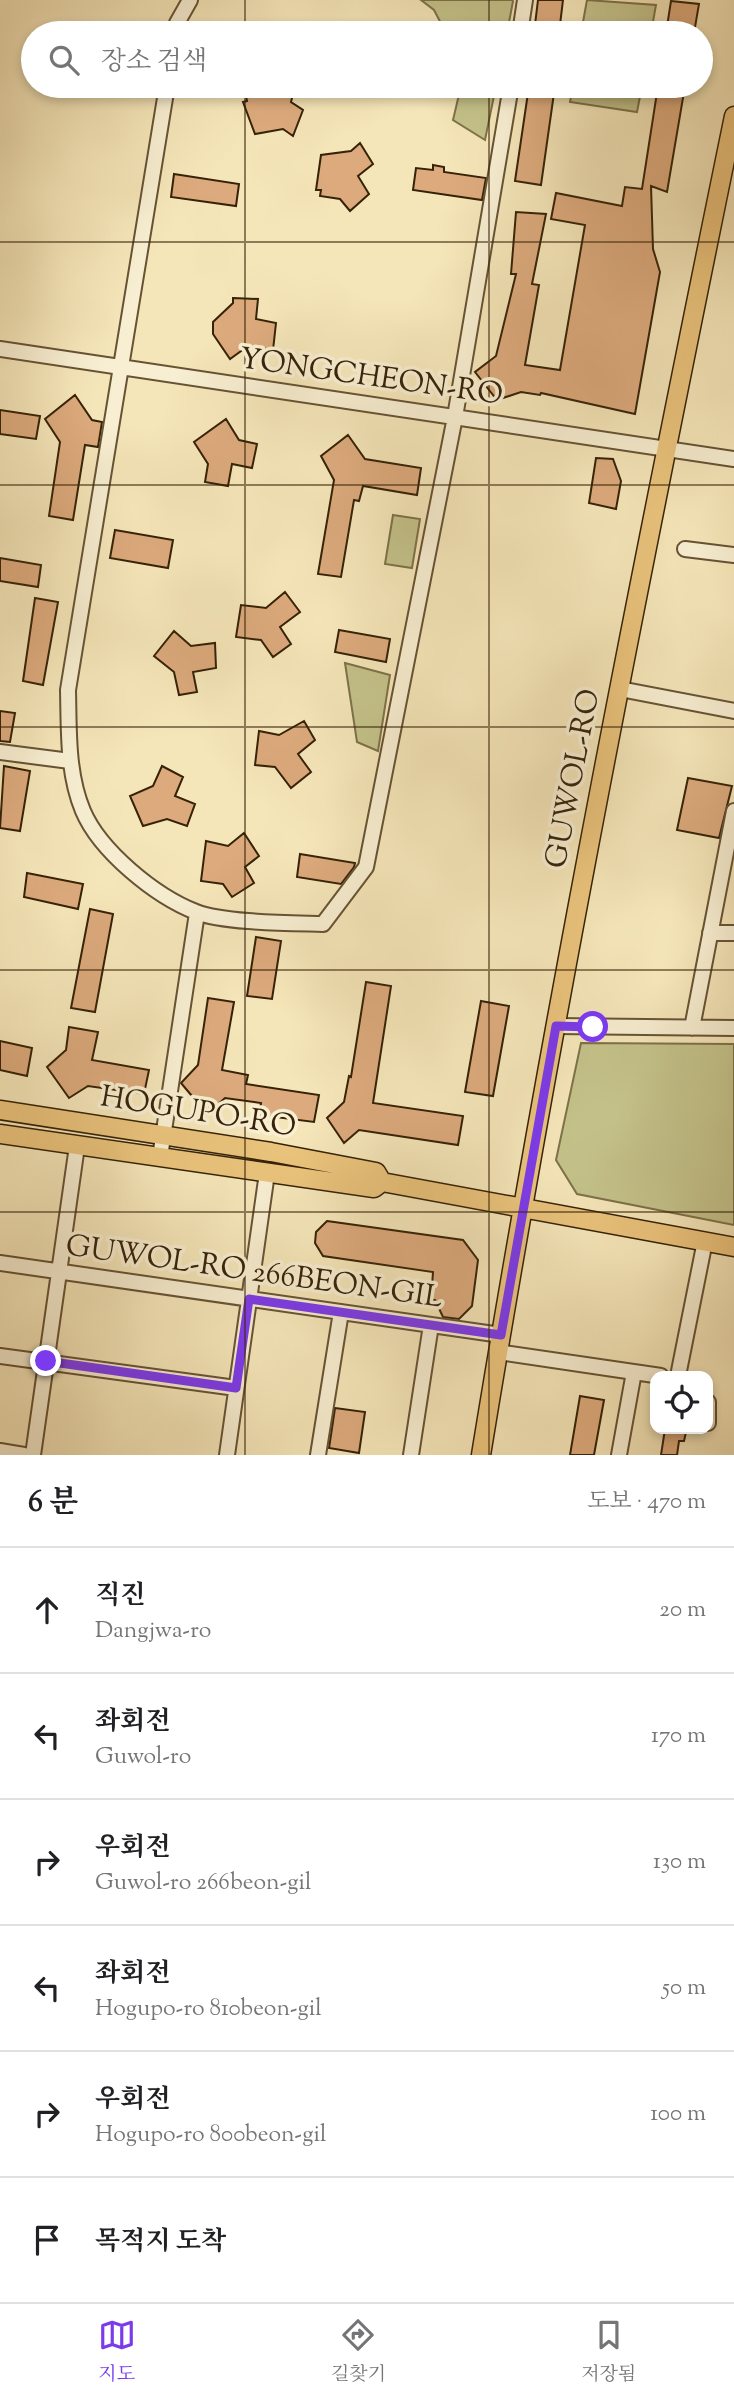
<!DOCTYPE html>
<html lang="ko">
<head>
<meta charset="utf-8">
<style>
  body { margin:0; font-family:"Sorts Mill Goudy","Noto Serif KR",serif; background:#f6f6f6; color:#202124 }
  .controls { position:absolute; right:21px; bottom:21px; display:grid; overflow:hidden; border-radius:14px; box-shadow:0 4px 10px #0003 }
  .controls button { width:63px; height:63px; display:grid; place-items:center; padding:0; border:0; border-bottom:2px solid #e0e0e0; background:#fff; color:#202124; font:35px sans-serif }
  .stop { position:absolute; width:21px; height:21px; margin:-16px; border:5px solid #7c3aed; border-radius:50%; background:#fff }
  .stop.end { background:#7c3aed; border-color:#fff; box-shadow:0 2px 7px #0008 }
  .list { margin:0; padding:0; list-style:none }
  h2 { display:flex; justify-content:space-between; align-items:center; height:91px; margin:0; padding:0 28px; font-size:30px }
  h2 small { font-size:23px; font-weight:400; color:#757577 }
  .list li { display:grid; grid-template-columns:46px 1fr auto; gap:21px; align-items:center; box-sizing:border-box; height:126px; padding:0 28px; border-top:2px solid #e0e0e0 }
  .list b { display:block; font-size:26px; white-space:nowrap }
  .list p { margin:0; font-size:23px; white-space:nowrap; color:#757577 }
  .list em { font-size:23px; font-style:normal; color:#757577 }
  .icon { flex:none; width:38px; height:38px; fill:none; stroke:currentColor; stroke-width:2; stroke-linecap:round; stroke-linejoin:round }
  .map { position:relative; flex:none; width:734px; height:1455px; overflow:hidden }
  .search { position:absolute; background:#fff; box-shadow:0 4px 10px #0003; left:21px; right:21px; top:21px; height:77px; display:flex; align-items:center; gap:18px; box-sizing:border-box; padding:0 24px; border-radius:38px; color:#757577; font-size:26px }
  .sheet { height:847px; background:#fff }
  nav { display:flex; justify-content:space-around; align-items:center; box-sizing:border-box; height:98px; border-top:2px solid #e0e0e0; background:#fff; font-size:19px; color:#757577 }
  nav a { display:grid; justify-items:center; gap:4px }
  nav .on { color:#7c3aed }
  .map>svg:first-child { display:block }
  .green { fill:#c4c28a; stroke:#7d7249; stroke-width:2 }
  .building { fill:#dcaa7c; stroke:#362208; stroke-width:2 }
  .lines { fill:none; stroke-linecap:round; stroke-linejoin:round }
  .minor-casing { stroke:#665334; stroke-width:18 }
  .major-casing { stroke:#362208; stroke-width:21 }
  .minor { stroke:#f8efd2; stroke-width:14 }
  .major { stroke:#eac37c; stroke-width:18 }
  .route { stroke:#7c3aed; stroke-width:9 }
  .grid { fill:none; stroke:#362208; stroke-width:2; stroke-opacity:0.55 }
  .labels { text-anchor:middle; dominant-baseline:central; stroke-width:7; stroke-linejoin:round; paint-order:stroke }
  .street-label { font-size:30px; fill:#362208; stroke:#f8efd2 }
</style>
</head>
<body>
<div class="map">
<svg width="734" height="1455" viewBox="0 0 734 1455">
  <rect width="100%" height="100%" fill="#f5e6b9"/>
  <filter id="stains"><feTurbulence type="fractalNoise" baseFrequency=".00286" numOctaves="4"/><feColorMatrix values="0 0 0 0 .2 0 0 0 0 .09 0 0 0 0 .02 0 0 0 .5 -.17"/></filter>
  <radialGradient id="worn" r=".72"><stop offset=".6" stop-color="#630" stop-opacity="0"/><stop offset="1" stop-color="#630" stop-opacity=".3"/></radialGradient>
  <!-- green -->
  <path class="green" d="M 421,0 L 512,0 L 513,1 L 507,33 L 446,33 L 434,10 Z
    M 587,0 L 656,5 L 651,33 L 581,33 Z
    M 461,86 L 496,86 L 485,140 L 453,120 Z
    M 573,86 L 642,86 L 637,112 L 570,102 Z
    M 393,515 L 420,519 L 412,568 L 385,564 Z
    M 345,663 L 390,675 L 378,751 L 357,742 Z
    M 581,1043 L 734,1044 L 734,1225 L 577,1194 L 556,1160 Z"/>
  <!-- building -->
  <path class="building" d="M 538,0 L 563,0 L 559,33 L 534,33 Z
    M 671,1 L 699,4 L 694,33 L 666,33 Z
    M 266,86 L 295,86 L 291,102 L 303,110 L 293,136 L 283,129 L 255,134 L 243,102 L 247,101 L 246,96 Z
    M 529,86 L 555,86 L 541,185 L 515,181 Z
    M 658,86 L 685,86 L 667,192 L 651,186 L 653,249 L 660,272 L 635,414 L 541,393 L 540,395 L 521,392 L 497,400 L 475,372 L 496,356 L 516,274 L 511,274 L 516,212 L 546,214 L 532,284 L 539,285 L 525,365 L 560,370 L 585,225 L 551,219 L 556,193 L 622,206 L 625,187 L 642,189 Z
    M 360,143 L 373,164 L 358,176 L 369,194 L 350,211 L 340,199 L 320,196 L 321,190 L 316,190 L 321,155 L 351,151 Z
    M 433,165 L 444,167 L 444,172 L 486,178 L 482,200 L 413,190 L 416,168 L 433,170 Z
    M 174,174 L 239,184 L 236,206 L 171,197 Z
    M 233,298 L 258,299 L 256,319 L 276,323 L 273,350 L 248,346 L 230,359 L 213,334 L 213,322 L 233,303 Z
    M 75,395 L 92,420 L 102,422 L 98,447 L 85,445 L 73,520 L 49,516 L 60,442 L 45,419 Z
    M 0,410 L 40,416 L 36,439 L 0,434 Z
    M 226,419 L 239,440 L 257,444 L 252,468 L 232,464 L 228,486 L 205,482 L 208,464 L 194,442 Z
    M 348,435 L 365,459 L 421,468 L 417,495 L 363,486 L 359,501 L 354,500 L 341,577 L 318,574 L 334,480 L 321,456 Z
    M 596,458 L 613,459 L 621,481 L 616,509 L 589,503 Z
    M 115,530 L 173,540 L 168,568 L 110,558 Z
    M 0,558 L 41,565 L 38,587 L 0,581 Z
    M 285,592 L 300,612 L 280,627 L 291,644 L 273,657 L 261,640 L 236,637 L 241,605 L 266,608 Z
    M 35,598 L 58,602 L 43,685 L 23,681 Z
    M 339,630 L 390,639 L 386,662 L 335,652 Z
    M 174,631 L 191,646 L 215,643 L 216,668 L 193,672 L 197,692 L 179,695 L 174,672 L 154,656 Z
    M 0,711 L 15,713 L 10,742 L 0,741 Z
    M 304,721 L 315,740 L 298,754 L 311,772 L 291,788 L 275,767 L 255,765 L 259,731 L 279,735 Z
    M 4,766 L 30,771 L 20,831 L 0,828 Z
    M 162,766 L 183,777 L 175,796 L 195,804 L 187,826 L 167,819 L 143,826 L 130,796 L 153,786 Z
    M 688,778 L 732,786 L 719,838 L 677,830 Z
    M 244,833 L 259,856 L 245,867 L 254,883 L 232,897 L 223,884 L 201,881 L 206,841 L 228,846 Z
    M 300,854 L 355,863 L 354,867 L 341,884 L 297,877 Z
    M 27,873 L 83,884 L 78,909 L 24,897 Z
    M 90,909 L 113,914 L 95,1012 L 71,1008 Z
    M 256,937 L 281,941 L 272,999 L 247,996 Z
    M 366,982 L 391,986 L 373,1103 L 463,1116 L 458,1145 L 359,1130 L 344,1143 L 327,1118 L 344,1102 L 349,1076 L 351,1077 Z
    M 208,998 L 234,1002 L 222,1070 L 248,1075 L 246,1084 L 319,1095 L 314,1122 L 259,1115 L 261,1103 L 225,1098 L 207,1114 L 181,1083 L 198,1065 Z
    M 481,1001 L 509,1006 L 493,1096 L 465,1092 Z
    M 69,1027 L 98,1032 L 92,1060 L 149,1070 L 144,1094 L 88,1086 L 69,1098 L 47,1067 L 66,1050 Z
    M 0,1041 L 32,1048 L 27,1076 L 0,1070 Z
    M 327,1221 L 463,1240 L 478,1260 L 472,1306 L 459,1319 L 443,1317 L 435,1300 L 431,1300 L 433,1272 L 323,1256 L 315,1243 L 316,1232 Z
    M 580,1396 L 604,1400 L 594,1455 L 570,1455 Z
    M 335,1408 L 365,1412 L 359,1453 L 329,1448 Z
    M 665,1429 L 686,1432 L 684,1441 L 679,1441 L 677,1455 L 661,1455 Z"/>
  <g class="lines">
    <defs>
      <path id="minor" d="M 176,33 L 177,23 L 190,0
        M 520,33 L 525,0
        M 167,86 L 68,690 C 69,729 67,773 83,811 C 100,851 155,896 196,912 C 224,923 291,923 323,924 L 366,867 L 455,417 L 511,86
        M 0,349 L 734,459
        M 685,549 L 734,555
        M 620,689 L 734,711
        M 0,752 L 70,761
        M 710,933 L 734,933
        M 556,1026 L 734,1028
        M 692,1028 L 734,811
        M 160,1157 L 197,913
        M 0,1263 L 501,1335
        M 498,1352 L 661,1376
        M 0,1356 L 236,1388
        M 678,1376 L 705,1241
        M 708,1402 L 708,1423
        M 0,1451 L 24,1455
        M 33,1455 L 77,1146
        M 227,1455 L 267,1173
        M 318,1455 L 341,1312
        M 411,1455 L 431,1325
        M 619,1455 L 634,1372"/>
      <path id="major" d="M 0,1110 L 271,1152 L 376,1172 L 382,1182
        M 0,1134 L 374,1188 L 382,1182 L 734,1247
        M 481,1455 C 554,1007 643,561 734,116"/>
    </defs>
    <!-- minor casing -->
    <use href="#minor" class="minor-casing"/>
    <!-- major casing -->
    <use href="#major" class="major-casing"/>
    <!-- minor -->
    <use href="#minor" class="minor"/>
    <!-- major -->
    <use href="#major" class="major"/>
  </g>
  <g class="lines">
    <!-- route -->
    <path class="route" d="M 46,1361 L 236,1388 L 249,1299 L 501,1335 L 556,1026 L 593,1027"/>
  </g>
  <!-- grid -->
  <path class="grid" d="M 245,0 L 245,33M 489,0 L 489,33M 245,86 L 245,1455M 489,86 L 489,1455M 0,242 L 734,242M 0,485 L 734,485M 0,727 L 734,727M 0,970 L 734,970M 0,1212 L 734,1212"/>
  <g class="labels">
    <!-- street labels -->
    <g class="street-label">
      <text transform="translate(371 378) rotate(8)">YONGCHEON-RO</text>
      <text transform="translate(574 779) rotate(-79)">GUWOL-RO</text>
      <text transform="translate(198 1113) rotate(9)">HOGUPO-RO</text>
      <text transform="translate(254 1273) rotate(8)">GUWOL-RO 266BEON-GIL</text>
    </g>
  </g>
  <rect width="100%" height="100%" filter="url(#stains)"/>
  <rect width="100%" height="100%" fill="url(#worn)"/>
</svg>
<div class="controls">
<button><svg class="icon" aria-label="locate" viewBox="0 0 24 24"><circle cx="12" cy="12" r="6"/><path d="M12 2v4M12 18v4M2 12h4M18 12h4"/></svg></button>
</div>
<div class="stop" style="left:593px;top:1027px"></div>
<div class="stop end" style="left:46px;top:1361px"></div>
<div class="search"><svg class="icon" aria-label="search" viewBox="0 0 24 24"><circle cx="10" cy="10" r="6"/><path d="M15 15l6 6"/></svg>장소 검색</div>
</div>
<section class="sheet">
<h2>6 분<small>도보 · 470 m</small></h2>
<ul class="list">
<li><svg class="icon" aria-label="ahead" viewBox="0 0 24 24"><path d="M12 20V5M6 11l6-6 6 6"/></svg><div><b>직진</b><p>Dangjwa-ro</p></div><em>20 m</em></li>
<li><svg class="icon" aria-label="left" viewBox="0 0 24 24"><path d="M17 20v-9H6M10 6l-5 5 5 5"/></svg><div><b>좌회전</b><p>Guwol-ro</p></div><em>170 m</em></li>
<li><svg class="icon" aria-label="right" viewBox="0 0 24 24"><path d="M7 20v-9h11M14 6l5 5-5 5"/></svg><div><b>우회전</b><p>Guwol-ro 266beon-gil</p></div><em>130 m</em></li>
<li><svg class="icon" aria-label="left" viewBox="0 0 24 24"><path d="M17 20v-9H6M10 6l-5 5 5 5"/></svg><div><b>좌회전</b><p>Hogupo-ro 810beon-gil</p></div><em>50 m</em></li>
<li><svg class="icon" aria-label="right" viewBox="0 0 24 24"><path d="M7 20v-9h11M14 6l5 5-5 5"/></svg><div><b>우회전</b><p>Hogupo-ro 800beon-gil</p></div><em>100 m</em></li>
<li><svg class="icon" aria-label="arrive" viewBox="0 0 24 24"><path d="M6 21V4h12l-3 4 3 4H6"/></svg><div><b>목적지 도착</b></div></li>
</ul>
</section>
<nav>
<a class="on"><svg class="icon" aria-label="map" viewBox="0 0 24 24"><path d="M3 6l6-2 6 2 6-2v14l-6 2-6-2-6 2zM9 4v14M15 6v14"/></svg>지도</a>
<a><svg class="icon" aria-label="directions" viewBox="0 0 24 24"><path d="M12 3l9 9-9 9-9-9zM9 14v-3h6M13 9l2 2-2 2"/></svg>길찾기</a>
<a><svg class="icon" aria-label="saved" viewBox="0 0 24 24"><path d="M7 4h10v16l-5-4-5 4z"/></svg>저장됨</a>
</nav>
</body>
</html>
